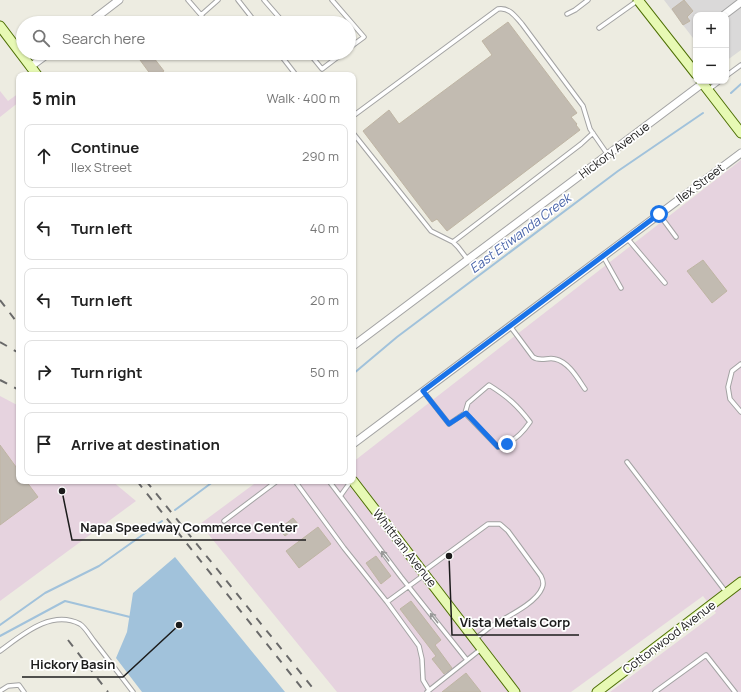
<!DOCTYPE html>
<html lang="en">
<head>
<meta charset="utf-8">
<style>
  body { margin:0; font-family:Manrope,sans-serif; background:#f6f6f6; color:#222 }
  .controls { position:absolute; right:12px; top:12px; display:grid; overflow:hidden; border-radius:8px; box-shadow:0 1px 3px #0004 }
  .controls button { width:36px; height:36px; display:grid; place-items:center; padding:0; border:0; border-bottom:1px solid #e0e0e0; background:#fff; color:#222; font:20px sans-serif }
  .stop { position:absolute; width:12px; height:12px; margin:-9px; border:3px solid #1a73e8; border-radius:50%; background:#fff }
  .stop.end { background:#1a73e8; border-color:#fff; box-shadow:0 1px 4px #0008 }
  .list { margin:0; padding:0; list-style:none }
  h2 { display:flex; justify-content:space-between; align-items:center; height:52px; margin:0; padding:0 16px; font-size:17px }
  h2 small { font-size:13px; font-weight:400; color:#767676 }
  .list li { display:grid; grid-template-columns:26px 1fr auto; gap:12px; align-items:center; box-sizing:border-box; height:64px; margin:0 8px 8px; padding:0 8px; border:1px solid #e0e0e0; border-radius:8px }
  .list b { display:block; font-size:15px; white-space:nowrap }
  .list p { margin:0; font-size:13px; white-space:nowrap; color:#767676 }
  .list em { font-size:13px; font-style:normal; color:#767676 }
  .icon { flex:none; width:22px; height:22px; fill:none; stroke:currentColor; stroke-width:2; stroke-linecap:round; stroke-linejoin:round }
  .map { position:relative; flex:none; width:741px; height:692px; overflow:hidden }
  .search { position:absolute; background:#fff; box-shadow:0 1px 3px #0004; left:16px; top:16px; width:340px; height:44px; display:flex; align-items:center; gap:10px; box-sizing:border-box; padding:0 14px; border-radius:22px; color:#767676; font-size:15px }
  .panel { position:absolute; background:#fff; box-shadow:0 1px 3px #0004; left:16px; top:72px; width:340px; height:412px; border-radius:8px }
  .map>svg:first-child { display:block }
  .residential { fill:#dad9d9 }
  .industrial { fill:#e6d3df }
  .water { fill:#a1c2db }
  .lines { fill:none; stroke-linecap:round; stroke-linejoin:round }
  .stream { stroke:#a1c2db; stroke-width:2 }
  .building { fill:#c2bbb1; stroke:#bfb5a4 }
  .lane-casing { stroke:#a3a3a3; stroke-width:5.5 }
  .street-casing { stroke:#a3a3a3; stroke-width:9 }
  .secondary-casing { stroke:#4e7005; stroke-width:11 }
  .lane { stroke:#fff; stroke-width:3.5 }
  .street { stroke:#fff; stroke-width:7 }
  .secondary { stroke:#e7f9b4; stroke-width:9 }
  .rail { stroke:#6a6a6a; stroke-width:2; stroke-dasharray:8 8; stroke-linecap:butt }
  .oneway { stroke:#999 }
  .route { stroke:#1a73e8; stroke-width:5 }
  .labels { text-anchor:middle; dominant-baseline:central; stroke-width:3.5; stroke-linejoin:round; paint-order:stroke }
  .street-label { font-size:12px; fill:#1c1c1c; stroke:#fff }
  .water-label { font-size:13px; font-style:italic; fill:#4a65aa; stroke:#fff }
  .leader { fill:none; stroke:#1c1c1c; stroke-width:1.5 }
  .callout-dot { fill:#1c1c1c; stroke:#fff; stroke-width:1.5 }
  .callout-label { font-size:13px; text-anchor:middle; font-weight:bold; fill:#1c1c1c; stroke:#fff; stroke-width:3.5; stroke-linejoin:round; paint-order:stroke }
</style>
</head>
<body>
<div class="map">
<svg width="741" height="692" viewBox="0 0 741 692">
  <rect width="100%" height="100%" fill="#edece1"/>
  <!-- residential -->
  <path class="residential" d="M 664,0 L 741,0 L 741,50 L 726,61 L 726,15 L 696,15 L 696,42 Z"/>
  <!-- industrial -->
  <path class="industrial" d="M 0,91 L 8,101 L 19,93 L 19,102 L 0,117 Z
    M 741,160 L 741,692 L 610,692 L 716,613 L 703,596 L 571,692 L 337,692 L 200,524 L 258,481 L 353,481 L 353,462 Z
    M 0,396 L 19,406 L 19,481 L 112,481 L 136,501 L 0,601 Z"/>
  <!-- water -->
  <path class="water" d="M 175,557 L 285,692 L 142,692 L 116,658 L 127,632 L 133,593 Z"/>
  <g class="lines">
    <!-- stream -->
    <path class="stream" d="M 731,93 L 741,84
      M 353,374 L 397,337 L 618,171 L 703,113
      M 175,510 L 214,481
      M 0,625 L 45,593 L 99,566 L 162,521
      M 0,636 L 65,601 L 130,617"/>
  </g>
  <!-- building -->
  <path class="building" d="M 684,0 L 693,11 L 687,17 L 690,21 L 683,25 L 672,9 Z
    M 508,22 L 577,113 L 571,117 L 577,124 L 576,125 L 580,130 L 447,231 L 437,219 L 432,222 L 363,131 L 389,110 L 399,124 L 492,55 L 482,41 Z
    M 150,53 L 164,71 L 158,75 L 151,75 L 140,60 Z
    M 703,260 L 727,291 L 712,303 L 687,271 Z
    M 0,445 L 19,471 L 19,481 L 26,481 L 38,497 L 0,525 Z
    M 293,518 L 299,525 L 285,536 L 279,529 Z
    M 318,527 L 331,544 L 299,568 L 286,551 Z
    M 376,556 L 391,576 L 381,584 L 366,563 Z
    M 411,601 L 441,640 L 435,645 L 452,668 L 444,674 L 432,659 L 436,656 L 400,609 Z
    M 466,673 L 481,692 L 442,692 Z"/>
  <g class="lines">
    <defs>
      <path id="lane" d="M 188,0 L 201,15
        M 238,0 L 256,23
        M 264,0 L 284,23
        M 332,0 L 364,37 L 349,48
        M 567,14 L 575,10 L 588,0
        M 207,23 L 201,15 L 218,0
        M 599,28 L 637,1
        M 279,53 L 296,75
        M 309,53 L 322,69 L 343,53
        M 726,76 L 741,65
        M 708,90 L 720,81
        M 353,116 L 498,9 C 509,7 515,16 522,24 L 583,106 L 590,129 L 608,155
        M 353,133 L 431,231 L 453,242 L 458,247 L 468,260
        M 659,214 L 676,237
        M 627,238 L 665,283
        M 453,242 L 581,144 L 593,133
        M 603,256 L 621,288
        M 510,326 L 533,357 C 540,362 548,357 555,359 C 569,362 578,379 585,389
        M 741,364 L 732,371 L 728,387 L 730,399 L 741,412
        M 423,391 L 449,424 L 465,413 L 468,403 L 489,385 C 508,397 517,405 530,422 C 522,434 513,443 498,447 L 465,413
        M 627,462 L 726,592
        M 295,481 L 344,548 L 387,602 L 419,646 L 422,659 L 423,680 L 429,690
        M 329,481 L 401,577 L 467,660
        M 341,495 L 351,481
        M 224,521 L 277,481
        M 424,571 L 488,524 L 500,524 L 508,531 L 541,576 C 543,580 544,584 542,588 C 536,604 504,618 490,627 C 485,631 480,635 475,639
        M 387,602 L 424,575
        M 0,651 C 22,635 51,609 80,624 C 85,627 90,636 94,641 C 107,658 120,675 133,692
        M 0,691 L 8,686 L 19,685 L 24,692
        M 427,692 L 481,649
        M 655,692 L 706,655 L 735,692"/>
      <path id="street" d="M 724,15 L 741,2
        M 89,23 L 119,0
        M 30,67 L 49,53
        M 353,346 L 703,83
        M 353,444 L 741,153"/>
      <path id="secondary" d="M 638,0 L 696,74
        M 0,26 L 37,75
        M 701,81 L 741,133
        M 353,481 L 515,692
        M 597,692 L 741,582"/>
    </defs>
    <!-- lane casing -->
    <use href="#lane" class="lane-casing"/>
    <!-- street casing -->
    <use href="#street" class="street-casing"/>
    <!-- secondary casing -->
    <use href="#secondary" class="secondary-casing"/>
    <!-- lane -->
    <use href="#lane" class="lane"/>
    <!-- street -->
    <use href="#street" class="street"/>
    <!-- secondary -->
    <use href="#secondary" class="secondary"/>
    <!-- rail -->
    <path class="rail" d="M 0,300 L 19,325
      M 0,342 L 19,353
      M 0,380 L 19,390
      M 137,481 L 305,692
      M 146,481 L 316,692
      M 68,640 L 108,692"/>
  </g>
  <!-- one-way arrows -->
  <defs><path id="oneway-shaft" d="M-6 0H5M1.5-3L5.5 0L1.5 3" fill="none" stroke-width="1.6" stroke-linecap="round" stroke-linejoin="round"/></defs>
  <g class="oneway">
    <use href="#oneway-shaft" transform="translate(385 556) rotate(-127)"/>
    <use href="#oneway-shaft" transform="translate(434 618) rotate(-128)"/>
  </g>
  <g class="lines">
    <!-- route -->
    <path class="route" d="M 507,444 L 498,447 L 466,413 L 449,424 L 423,391 L 659,214"/>
  </g>
  <g class="labels">
    <!-- street labels -->
    <g class="street-label">
      <text transform="translate(614 150) rotate(-37)">Hickory Avenue</text>
      <text transform="translate(700 183) rotate(-37)">Ilex Street</text>
      <text transform="translate(405 548) rotate(52)">Whittram Avenue</text>
      <text transform="translate(669 637) rotate(-37)">Cottonwood Avenue</text>
    </g>
    <!-- water labels -->
    <g class="water-label">
      <text transform="translate(520 233) rotate(-37)">East Etiwanda Creek</text>
    </g>
  </g>
  <!-- callouts -->
  <path class="leader" d="M62 491L72 540H306M449 556L452 635H579M179 625L123 677H22"/>
  <g class="callout-dot">
    <circle cx="62" cy="491" r="4"/>
    <circle cx="449" cy="556" r="4"/>
    <circle cx="179" cy="625" r="4"/>
  </g>
  <g class="callout-label">
    <text x="189" y="532">Napa Speedway Commerce Center</text>
    <text x="515" y="627">Vista Metals Corp</text>
    <text x="73" y="669">Hickory Basin</text>
  </g>
</svg>
<div class="controls">
<button>+</button>
<button>−</button>
</div>
<div class="stop" style="left:659px;top:214px"></div>
<div class="stop end" style="left:507px;top:444px"></div>
<div class="search"><svg class="icon" aria-label="search" viewBox="0 0 24 24"><circle cx="10" cy="10" r="6"/><path d="M15 15l6 6"/></svg>Search here</div>
<section class="panel">
<h2>5 min<small>Walk · 400 m</small></h2>
<ul class="list">
<li><svg class="icon" aria-label="ahead" viewBox="0 0 24 24"><path d="M12 20V5M6 11l6-6 6 6"/></svg><div><b>Continue</b><p>Ilex Street</p></div><em>290 m</em></li>
<li><svg class="icon" aria-label="left" viewBox="0 0 24 24"><path d="M17 20v-9H6M10 6l-5 5 5 5"/></svg><div><b>Turn left</b></div><em>40 m</em></li>
<li><svg class="icon" aria-label="left" viewBox="0 0 24 24"><path d="M17 20v-9H6M10 6l-5 5 5 5"/></svg><div><b>Turn left</b></div><em>20 m</em></li>
<li><svg class="icon" aria-label="right" viewBox="0 0 24 24"><path d="M7 20v-9h11M14 6l5 5-5 5"/></svg><div><b>Turn right</b></div><em>50 m</em></li>
<li><svg class="icon" aria-label="arrive" viewBox="0 0 24 24"><path d="M6 21V4h12l-3 4 3 4H6"/></svg><div><b>Arrive at destination</b></div></li>
</ul>
</section>
</div>
</body>
</html>
